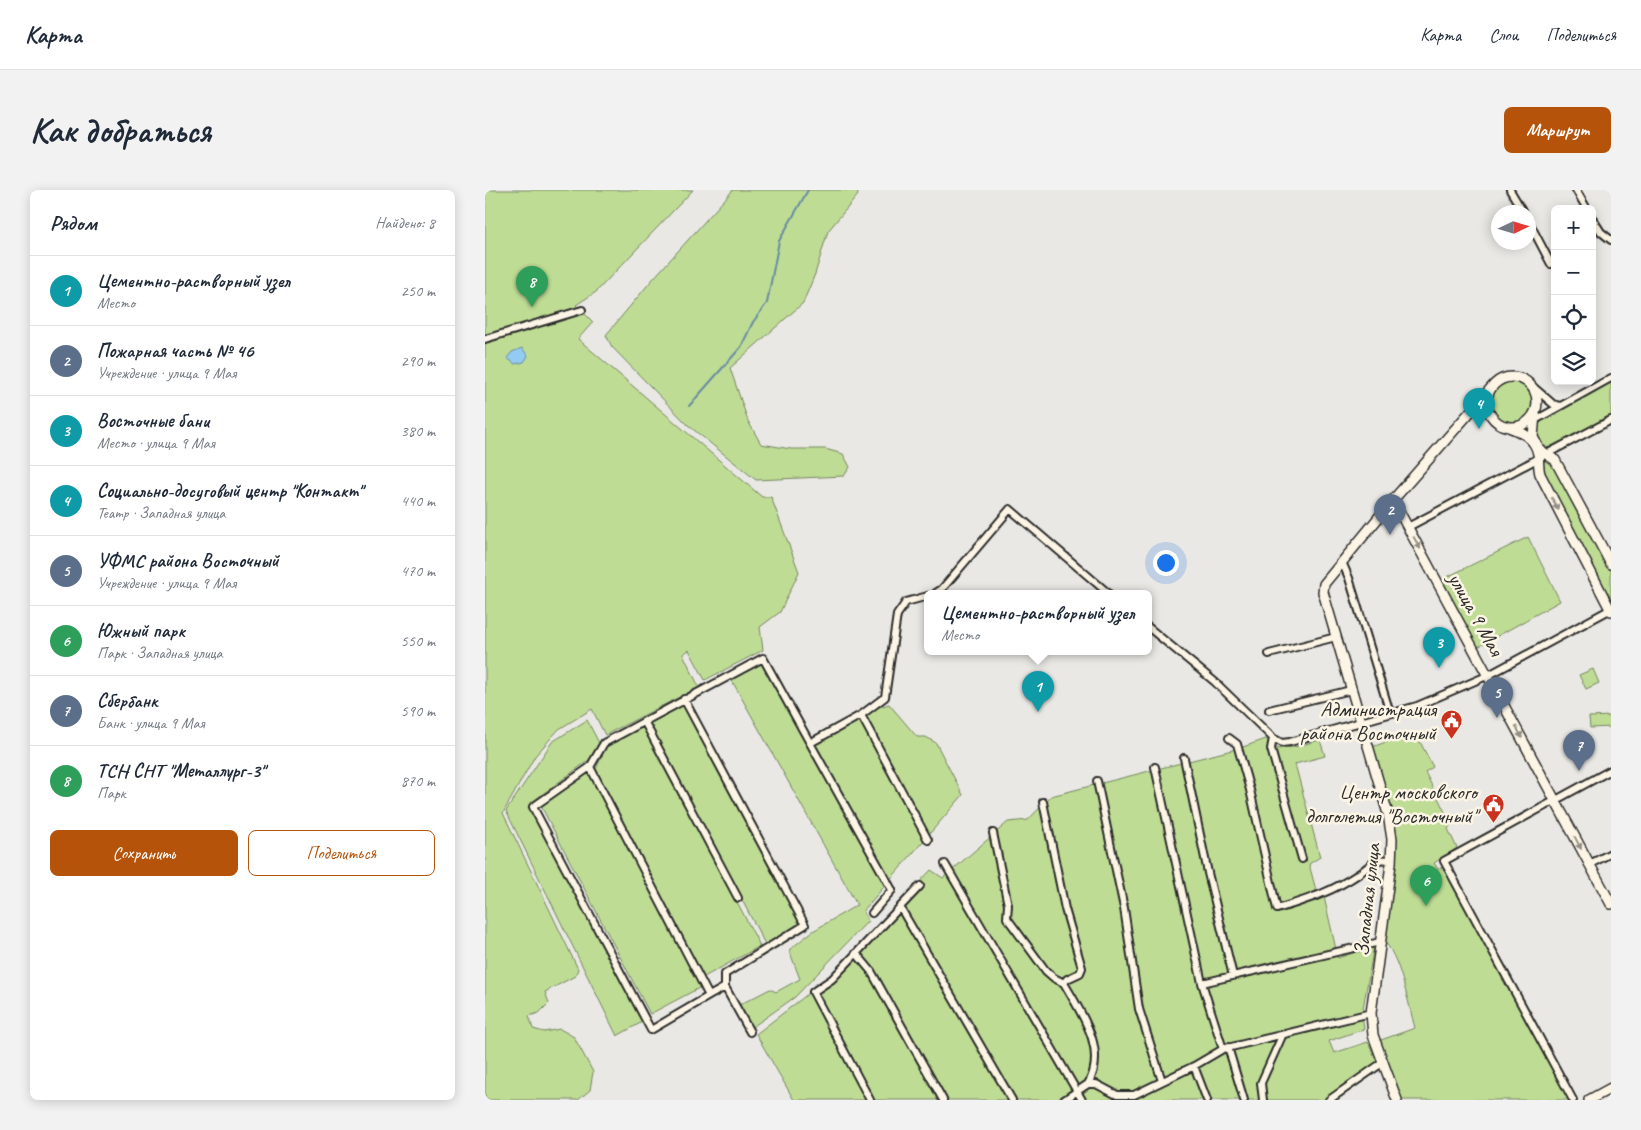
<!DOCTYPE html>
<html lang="ru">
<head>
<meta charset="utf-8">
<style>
  body { margin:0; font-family:Caveat,sans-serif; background:#f2f2f3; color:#1f2937 }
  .controls { position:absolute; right:15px; top:15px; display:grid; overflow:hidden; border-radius:8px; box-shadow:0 2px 12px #0003 }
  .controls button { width:45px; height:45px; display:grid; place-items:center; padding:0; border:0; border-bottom:1px solid #e0e1e3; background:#fff; color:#1f2937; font:25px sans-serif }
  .compass { position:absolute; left:1006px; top:15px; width:45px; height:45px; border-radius:50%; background:#fff; box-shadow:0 2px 12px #0003; rotate:86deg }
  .you { position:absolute; left:680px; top:372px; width:18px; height:18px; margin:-12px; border:4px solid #fff; border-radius:50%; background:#1a73e8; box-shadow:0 0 0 8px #1a73e833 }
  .badge { display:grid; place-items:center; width:32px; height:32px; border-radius:50%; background:#b45309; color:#fff; font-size:16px; font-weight:700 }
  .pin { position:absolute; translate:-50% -41px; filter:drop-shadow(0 1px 2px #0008) }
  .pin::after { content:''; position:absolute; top:26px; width:18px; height:15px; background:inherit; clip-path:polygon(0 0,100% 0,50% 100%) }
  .popup { position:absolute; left:439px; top:400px; width:228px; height:65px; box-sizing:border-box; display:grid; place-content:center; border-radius:8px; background:#fff; filter:drop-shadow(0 1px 4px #0005); font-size:16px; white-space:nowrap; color:#747a83 }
  .popup b { font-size:19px; color:#1f2937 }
  .popup::after { content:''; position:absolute; left:50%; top:100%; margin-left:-10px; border:10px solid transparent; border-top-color:#fff }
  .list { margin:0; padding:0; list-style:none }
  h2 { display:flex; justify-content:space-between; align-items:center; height:65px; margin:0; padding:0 20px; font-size:21px }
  h2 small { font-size:16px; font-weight:400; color:#747a83 }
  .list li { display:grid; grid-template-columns:32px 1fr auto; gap:15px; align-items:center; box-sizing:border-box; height:70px; padding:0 20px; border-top:1px solid #e0e1e3 }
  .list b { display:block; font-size:19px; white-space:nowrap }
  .list p { margin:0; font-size:16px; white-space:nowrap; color:#747a83 }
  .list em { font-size:16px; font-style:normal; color:#747a83 }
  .actions { display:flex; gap:10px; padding:15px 20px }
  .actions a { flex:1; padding:11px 0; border:1px solid #b45309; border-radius:8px; text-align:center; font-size:18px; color:#b45309 }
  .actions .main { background:#b45309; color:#fff }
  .icon { flex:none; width:28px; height:28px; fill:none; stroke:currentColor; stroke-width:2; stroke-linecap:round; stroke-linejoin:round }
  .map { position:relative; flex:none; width:1126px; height:910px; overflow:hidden; border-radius:8px }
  header { display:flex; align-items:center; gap:30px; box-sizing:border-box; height:70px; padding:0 25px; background:#fff; border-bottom:1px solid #e0e1e3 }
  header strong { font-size:24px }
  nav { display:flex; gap:28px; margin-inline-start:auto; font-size:18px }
  .intro { display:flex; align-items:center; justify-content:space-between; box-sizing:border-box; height:120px; padding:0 30px }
  h1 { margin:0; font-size:35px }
  .button { padding:12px 22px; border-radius:8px; background:#b45309; color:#fff; font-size:18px; font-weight:700 }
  main { display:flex; gap:30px; padding:0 30px }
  aside { flex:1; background:#fff; border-radius:8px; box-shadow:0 2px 12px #0003 }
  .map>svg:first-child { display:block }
  .green { fill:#bedc94; stroke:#748460 }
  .water { fill:#93cbf2; stroke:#698ba2 }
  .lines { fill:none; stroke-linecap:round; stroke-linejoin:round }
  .stream { stroke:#698ba2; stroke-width:2 }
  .street-casing { stroke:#2b2b2b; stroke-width:10 }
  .secondary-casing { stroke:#2b2b2b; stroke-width:12 }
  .street { stroke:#fcf5e5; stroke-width:6 }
  .secondary { stroke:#fcf5e5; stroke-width:9 }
  .oneway { fill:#949088 }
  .labels { text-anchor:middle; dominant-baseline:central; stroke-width:5; stroke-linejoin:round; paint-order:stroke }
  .street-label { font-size:21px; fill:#2b2b2b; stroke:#fcf5e5 }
  .poi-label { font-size:21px; fill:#2b2b2b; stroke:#fcf5e5; text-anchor:end }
</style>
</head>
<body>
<header>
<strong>Карта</strong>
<nav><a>Карта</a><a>Слои</a><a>Поделиться</a></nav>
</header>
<div class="intro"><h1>Как добраться</h1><a class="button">Маршрут</a></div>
<main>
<aside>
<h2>Рядом<small>Найдено: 8</small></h2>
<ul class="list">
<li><span class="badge" style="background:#0f9aa8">1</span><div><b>Цементно-растворный узел</b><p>Место</p></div><em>250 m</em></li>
<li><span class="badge" style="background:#5c6f8a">2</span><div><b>Пожарная часть № 46</b><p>Учреждение · улица 9 Мая</p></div><em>290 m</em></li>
<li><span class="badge" style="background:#0f9aa8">3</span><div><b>Восточные бани</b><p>Место · улица 9 Мая</p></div><em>380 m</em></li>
<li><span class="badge" style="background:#0f9aa8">4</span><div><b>Социально-досуговый центр &quot;Контакт&quot;</b><p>Театр · Западная улица</p></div><em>440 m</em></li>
<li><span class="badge" style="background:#5c6f8a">5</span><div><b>УФМС района Восточный</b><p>Учреждение · улица 9 Мая</p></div><em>470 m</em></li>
<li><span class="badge" style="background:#2e9e5b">6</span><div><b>Южный парк</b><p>Парк · Западная улица</p></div><em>550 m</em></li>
<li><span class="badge" style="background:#5c6f8a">7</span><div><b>Сбербанк</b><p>Банк · улица 9 Мая</p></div><em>590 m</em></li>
<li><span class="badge" style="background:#2e9e5b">8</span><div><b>ТСН СНТ &quot;Металлург-3&quot;</b><p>Парк</p></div><em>870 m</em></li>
</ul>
<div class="actions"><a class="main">Сохранить</a><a>Поделиться</a></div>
</aside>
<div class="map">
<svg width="1126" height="910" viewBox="0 0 1126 910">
  <rect width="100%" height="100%" fill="#e9e8e4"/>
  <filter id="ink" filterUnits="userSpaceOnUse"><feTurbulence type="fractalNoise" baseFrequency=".02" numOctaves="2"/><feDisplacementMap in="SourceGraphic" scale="10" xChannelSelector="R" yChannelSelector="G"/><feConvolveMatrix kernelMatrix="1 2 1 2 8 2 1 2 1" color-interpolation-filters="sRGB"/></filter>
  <g filter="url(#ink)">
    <!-- green -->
    <path class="green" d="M 0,0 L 208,0 L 111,102 L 91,115 L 108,132 L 93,149 L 277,307 L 286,307 L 314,382 L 295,422 L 275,437 L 278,460 L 220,490 L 204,460 L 198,464 L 214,497 L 120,545 L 107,519 L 74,539 L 50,566 L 18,623 L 93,779 L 90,786 L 60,802 L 64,813 L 54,823 L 44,826 L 48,839 L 59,842 L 75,839 L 89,847 L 108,882 L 105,900 L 93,910 L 0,910 Z
      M 248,0 L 372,0 L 373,5 L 343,41 L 330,84 L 318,113 L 245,178 L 263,231 L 276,254 L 306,259 L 340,259 L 358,264 L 365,277 L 359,286 L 271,290 L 204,236 L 127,157 L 121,145 L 167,90 Z
      M1005 212a22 22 0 1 1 44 0a22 22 0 1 1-44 0Z
      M 1126,191 L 1126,228 L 1067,258 L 1057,257 C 1053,249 1049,240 1056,232 C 1062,223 1113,198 1126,191 Z
      M 1062,270 L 1069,272 L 1126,380 L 1126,412 L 1055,279 L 1056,274 Z
      M 1043,347 L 1075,411 L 993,457 L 956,390 Z
      M 277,472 L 324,557 L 391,518 L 404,514 L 432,547 L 441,547 L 451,553 L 478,605 L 378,721 L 383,731 L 310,807 L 266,838 L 254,815 L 285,799 L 291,802 L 315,789 L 304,760 L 328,741 L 372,715 L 246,489 Z
      M 1108,479 L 1114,493 L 1101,499 L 1094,485 Z
      M 198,514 L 316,734 L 280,754 L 164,532 Z
      M 1125,526 L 1126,537 L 1105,538 L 1104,527 Z
      M 102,530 L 114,553 L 104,570 L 44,614 L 159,831 L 132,846 L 21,621 L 67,552 Z
      M 160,535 L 275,756 L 219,787 L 111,579 L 121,557 Z
      M 927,543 L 931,544 L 948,577 L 940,582 L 966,634 L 963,639 L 972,658 L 949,673 L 953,679 L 958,677 L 1084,910 L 917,910 L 913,903 L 893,851 L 930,838 C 924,817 914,761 897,750 L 910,678 L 887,557 Z
      M 781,549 L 793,559 L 809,557 L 835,550 L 840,566 L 810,574 L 835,667 L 824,674 L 833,708 L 839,707 L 853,768 L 889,756 L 877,824 L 879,839 L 844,851 L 849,863 L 883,852 L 896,879 L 852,910 L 309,910 L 271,844 L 341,790 L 446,680 L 458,688 L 523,632 L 543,630 L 566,606 L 755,558 Z
      M 104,583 L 216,797 L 165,824 L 56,616 Z"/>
    <!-- water -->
    <path class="water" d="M 37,158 L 43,166 L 39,172 L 30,174 L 22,168 L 27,162 Z"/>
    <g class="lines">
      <!-- stream -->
      <path class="stream" d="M 204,216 L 256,157 L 268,132 L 282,113 L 294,51 L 323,0"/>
      <defs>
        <path id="street" d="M 1025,0 L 1038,22
          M 1091,0 L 1102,19
          M 1107,28 L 1116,42 L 1126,50
          M 1044,32 L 1066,74
          M 0,149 L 97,120
          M 1046,195 L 1068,214 L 1075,216
          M 1035,236 L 1045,233 L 1126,188
          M 923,337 L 1126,230
          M 857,372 L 864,388 L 905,523
          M 451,403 L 457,399 L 525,319 L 623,403
          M 663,437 L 730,492 L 788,548 L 797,553 L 805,552 L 932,516 L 1004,485 L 1126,419
          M 784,464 L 851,447
          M 199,509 L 320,735 L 240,784 L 240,797
          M 784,520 L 866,500
          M 376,525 L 443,650
          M 159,531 L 253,708
          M 744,548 L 752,554 L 765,600 L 792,719 C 824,709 847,702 875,683 C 886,675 892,666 906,671
          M 788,548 L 786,559 L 817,669
          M 325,553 L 407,700 L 387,723
          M 699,568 L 723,683 L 748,786
          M 105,577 L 48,617 L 166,840 L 224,806
          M 670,577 L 717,793 L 738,859
          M 612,591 L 639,718 L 654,819 L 677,891
          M 558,612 L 580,719 L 597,778 L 595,783 L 582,789 L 579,793 C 596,823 623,860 603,894
          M 508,643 L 523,715 L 522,728 L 561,781 L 569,788 L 579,793
          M 460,674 L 597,910
          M 1105,674 L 1126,663
          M 415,717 L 527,910
          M 371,763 L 386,781 L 458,910
          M 717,793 L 895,752
          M 265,842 L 240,797 L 224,806 L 105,577 L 119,553 L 278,468 L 325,553 L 376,525 L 400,507 L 412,425 L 421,412 L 443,406
          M 743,857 L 759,910
          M 709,876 L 722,910
          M 385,910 L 328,802 L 347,789 L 435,696
          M 579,910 L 603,894 L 611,894 L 632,905 L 649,905 L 709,876 L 738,859 L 886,823
          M 778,910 L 776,893 L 797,846
          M 844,910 L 897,873
          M 1088,910 L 959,671 L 1126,580"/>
        <path id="secondary" d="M1002 212a25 25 0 1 1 50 0a25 25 0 1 1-50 0Z
          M 1050,224 L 1048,247 L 1054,259 L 1070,270 L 1126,374
          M 1021,236 C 1035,241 1050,247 1053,264 C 1054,270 1053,277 1055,284 L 1126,421
          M 908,310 L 1126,714
          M 912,910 L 888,845 L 886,823 L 906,674 L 907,649 L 903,624 L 838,402 L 839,394 L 908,310 L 1007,197
          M 1104,910 L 1126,898"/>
      </defs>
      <!-- street casing -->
      <use href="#street" class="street-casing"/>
      <!-- secondary casing -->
      <use href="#secondary" class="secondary-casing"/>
      <!-- street -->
      <use href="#street" class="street"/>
      <!-- secondary -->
      <use href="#secondary" class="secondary"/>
    </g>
    <!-- one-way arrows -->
    <defs><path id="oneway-solid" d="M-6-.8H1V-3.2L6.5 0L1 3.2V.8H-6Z" transform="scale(1.25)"/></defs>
    <g class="oneway">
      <use href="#oneway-solid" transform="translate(1070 314) rotate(63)"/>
      <use href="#oneway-solid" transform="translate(932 353) rotate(61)"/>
      <use href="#oneway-solid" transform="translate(1034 542) rotate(62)"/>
      <use href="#oneway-solid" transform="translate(1093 653) rotate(62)"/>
    </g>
  </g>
  <!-- icons -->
  <defs>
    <symbol id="civic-pin" viewBox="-11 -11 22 30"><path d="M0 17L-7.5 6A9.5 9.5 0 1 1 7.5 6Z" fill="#c8321e" stroke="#fcf5e5"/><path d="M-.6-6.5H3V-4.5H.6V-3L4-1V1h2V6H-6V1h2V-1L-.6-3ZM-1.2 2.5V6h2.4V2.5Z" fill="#fff"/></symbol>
  </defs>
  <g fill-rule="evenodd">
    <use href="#civic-pin" x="954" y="518" width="25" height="34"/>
    <use href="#civic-pin" x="996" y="602" width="25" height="34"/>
  </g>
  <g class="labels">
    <!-- street labels -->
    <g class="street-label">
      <text transform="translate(991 424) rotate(61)">улица 9 Мая</text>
      <text transform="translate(882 710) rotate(-84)">Западная улица</text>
    </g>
    <!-- poi labels -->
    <g class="poi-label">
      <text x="951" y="519">Администрация<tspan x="951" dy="24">района Восточный</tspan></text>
      <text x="992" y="602">Центр московского<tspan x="992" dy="24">долголетия "Восточный"</tspan></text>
    </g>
  </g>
</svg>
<div class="controls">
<button>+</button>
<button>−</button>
<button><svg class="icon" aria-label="locate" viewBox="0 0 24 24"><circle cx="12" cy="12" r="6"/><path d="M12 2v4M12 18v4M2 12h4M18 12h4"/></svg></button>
<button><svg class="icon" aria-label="layers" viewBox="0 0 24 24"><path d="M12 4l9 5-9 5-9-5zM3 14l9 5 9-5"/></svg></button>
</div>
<svg class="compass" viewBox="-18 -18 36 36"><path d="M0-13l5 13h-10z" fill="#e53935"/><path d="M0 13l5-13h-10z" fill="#747a83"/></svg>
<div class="you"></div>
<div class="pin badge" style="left:553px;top:522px;background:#0f9aa8">1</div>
<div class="popup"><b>Цементно-растворный узел</b>Место</div>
<div class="pin badge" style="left:905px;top:345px;background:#5c6f8a">2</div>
<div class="pin badge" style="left:954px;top:478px;background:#0f9aa8">3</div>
<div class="pin badge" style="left:994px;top:239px;background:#0f9aa8">4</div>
<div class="pin badge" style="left:1012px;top:528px;background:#5c6f8a">5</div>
<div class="pin badge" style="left:941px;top:716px;background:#2e9e5b">6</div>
<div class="pin badge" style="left:1094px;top:581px;background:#5c6f8a">7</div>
<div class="pin badge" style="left:47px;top:117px;background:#2e9e5b">8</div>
</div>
</main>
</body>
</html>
